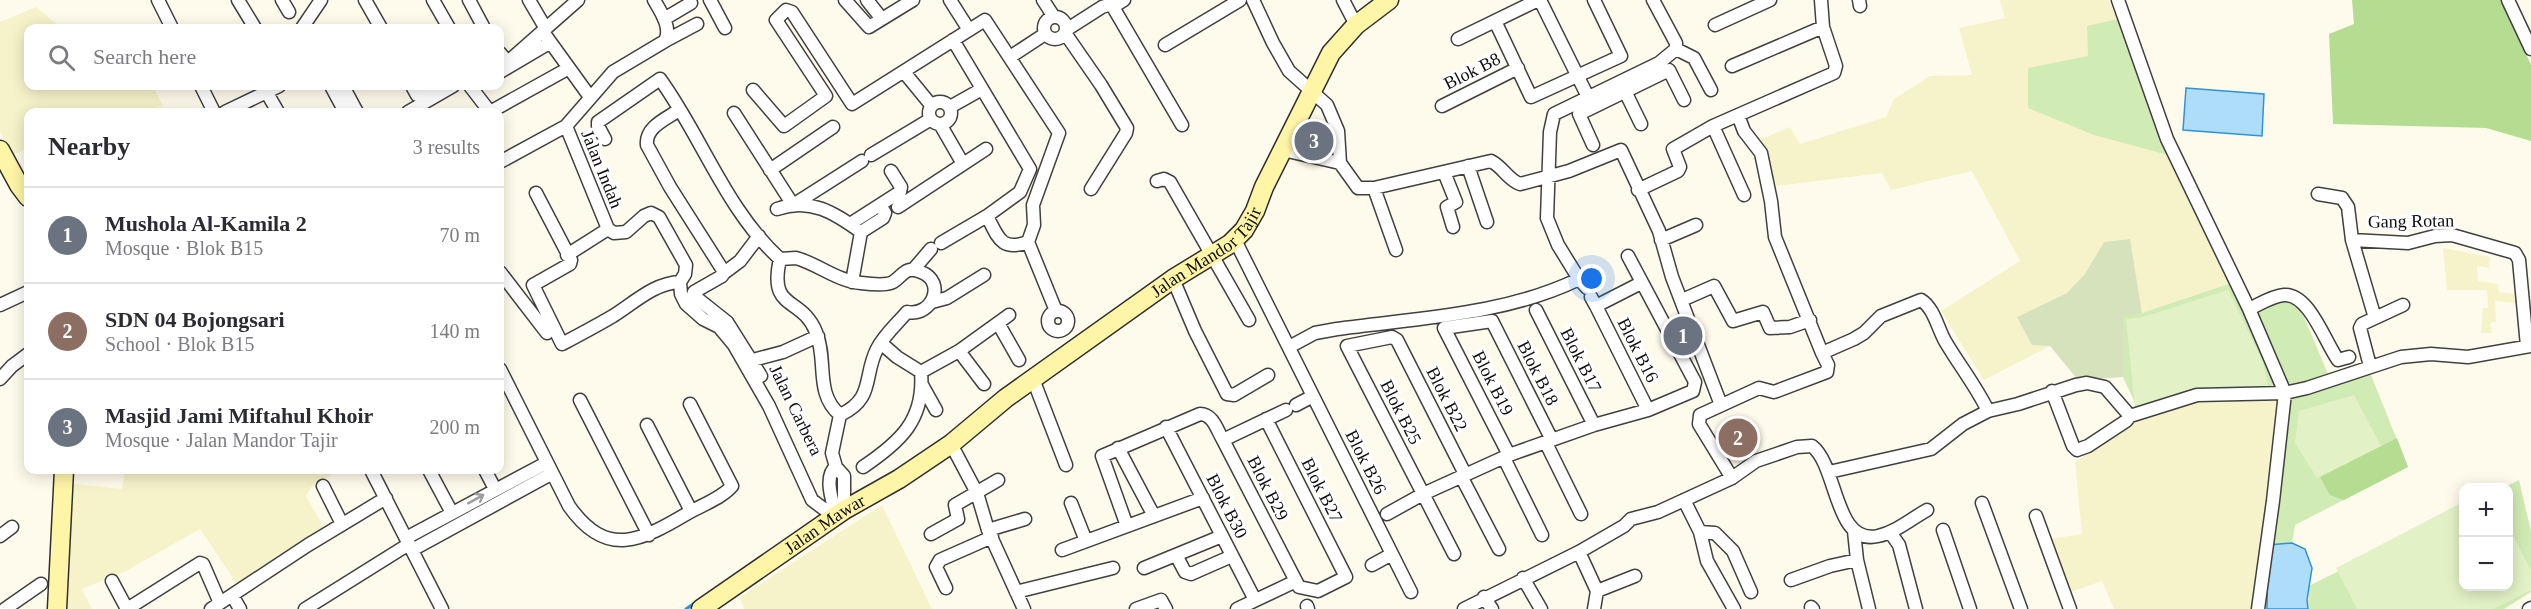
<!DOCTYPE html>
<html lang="en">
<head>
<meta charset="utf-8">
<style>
  body { margin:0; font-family:"Times New Roman",serif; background:#f2f2f3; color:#2b2b33 }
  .controls { position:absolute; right:18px; bottom:18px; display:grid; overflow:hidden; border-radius:12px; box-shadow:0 3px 15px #0003 }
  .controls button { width:54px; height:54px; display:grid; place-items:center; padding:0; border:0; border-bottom:2px solid #e1e1e2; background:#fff; color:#2b2b33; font:30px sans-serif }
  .you { position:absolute; left:1592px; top:279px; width:21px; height:21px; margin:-15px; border:4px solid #fff; border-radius:50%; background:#1a73e8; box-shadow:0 0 0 9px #1a73e833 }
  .badge { display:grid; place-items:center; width:39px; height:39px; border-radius:50%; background:#c41e26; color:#fff; font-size:20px; font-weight:700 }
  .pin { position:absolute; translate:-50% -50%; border:3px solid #fff; box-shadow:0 2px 6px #0006 }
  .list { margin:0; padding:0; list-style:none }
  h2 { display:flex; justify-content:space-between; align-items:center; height:78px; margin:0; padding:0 24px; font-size:26px }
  h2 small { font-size:20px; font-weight:400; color:#7c7c81 }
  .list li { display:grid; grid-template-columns:39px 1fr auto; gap:18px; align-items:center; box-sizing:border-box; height:96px; padding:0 24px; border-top:2px solid #e1e1e2 }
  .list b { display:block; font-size:22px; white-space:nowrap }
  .list p { margin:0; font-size:20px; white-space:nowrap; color:#7c7c81 }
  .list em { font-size:20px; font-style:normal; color:#7c7c81 }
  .icon { flex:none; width:33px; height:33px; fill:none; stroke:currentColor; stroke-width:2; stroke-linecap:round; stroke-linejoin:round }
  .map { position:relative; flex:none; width:2531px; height:609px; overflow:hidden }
  .search { position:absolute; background:#fff; box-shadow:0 3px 15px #0003; left:24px; top:24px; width:480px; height:66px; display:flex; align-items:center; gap:15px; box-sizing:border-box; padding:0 21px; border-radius:12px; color:#7c7c81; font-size:22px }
  .panel { position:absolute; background:#fff; box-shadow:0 3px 15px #0003; left:24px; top:108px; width:480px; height:366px; border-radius:12px }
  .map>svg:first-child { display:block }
  .farmland { fill:#f6f3cb }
  .green { fill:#d1ebb4 }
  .forest { fill:#b4dd92 }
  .cemetery { fill:#d6e2bc }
  .pitch { fill:#e3f2c6 }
  .water { fill:#aeddf9; stroke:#3193d4; stroke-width:1.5 }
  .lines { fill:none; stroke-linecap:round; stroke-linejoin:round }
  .stream { stroke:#3193d4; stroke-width:3 }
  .street-casing { stroke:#404040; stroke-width:15 }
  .secondary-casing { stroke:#2f2f2f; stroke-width:21 }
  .street { stroke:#fff; stroke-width:12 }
  .secondary { stroke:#fff5a7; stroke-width:18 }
  .oneway { stroke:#9e9e9e }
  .labels { text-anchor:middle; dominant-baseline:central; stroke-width:6; stroke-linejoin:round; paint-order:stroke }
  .street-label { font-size:18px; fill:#0d0d0d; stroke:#fff }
</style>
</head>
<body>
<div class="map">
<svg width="2531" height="609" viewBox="0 0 2531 609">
  <rect width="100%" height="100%" fill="#fffbec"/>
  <!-- farmland -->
  <path class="farmland" d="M 2000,0 L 2108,0 L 2131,42 L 2168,155 L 2237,281 L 2142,313 L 2130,239 L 2104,242 L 2085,274 L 2067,293 L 2017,317 L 2050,346 L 1984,380 L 1941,311 L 2020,261 L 1972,171 L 1891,190 L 1882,173 L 1776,186 L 1761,139 L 1790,127 L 1800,144 L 1886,117 L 1894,99 L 1930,76 L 1972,75 L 1959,28 L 2005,18 Z
    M 36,7 L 61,28 L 28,28 L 28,86 L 153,86 L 163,106 L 136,112 L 28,112 L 28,149 L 12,155 L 0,132 L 0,22 Z
    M 2443,248 L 2490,257 L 2489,268 L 2477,266 L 2478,281 L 2498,284 L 2499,292 L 2516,294 L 2516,303 L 2495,301 L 2496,322 L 2490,323 L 2492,333 L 2481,333 L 2483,308 L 2488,308 L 2487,290 L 2447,290 Z
    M 2283,393 L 2269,544 L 2292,543 L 2305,549 L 2312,568 L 2307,600 L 2308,609 L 2114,609 L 2102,581 L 2071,592 L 2049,539 L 2082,534 L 2075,462 L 2142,418 L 2224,395 Z
    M 125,470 L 340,470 L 312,486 L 306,496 L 325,530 L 241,590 L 200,529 L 126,571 L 82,589 L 92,609 L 57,609 L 66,483 L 122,489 Z
    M 882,505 L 932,609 L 744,609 L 740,597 Z"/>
  <!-- green -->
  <path class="green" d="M 2118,19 L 2131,42 L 2168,155 L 2094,135 L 2028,108 L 2028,68 L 2088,56 L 2087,26 Z
    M 2237,281 L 2252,312 L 2281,298 L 2296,298 L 2331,381 L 2369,370 L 2408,467 L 2295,525 L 2292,543 L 2268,545 L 2283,393 L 2224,395 L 2142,418 L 2123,377 L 2123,315 L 2142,313 Z
    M 2519,480 L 2531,531 L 2531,592 L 2504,609 L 2308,609 L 2309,586 L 2463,508 L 2464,586 L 2508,586 L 2508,488 L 2505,487 Z"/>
  <!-- forest -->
  <path class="forest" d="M 2352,0 L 2502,0 L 2531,65 L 2531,141 L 2486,128 L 2333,124 L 2329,34 L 2354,24 Z
    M 2397,438 L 2408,467 L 2344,500 L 2330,495 L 2320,477 Z"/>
  <!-- cemetery -->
  <path class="cemetery" d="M 2130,239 L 2142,313 L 2123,316 L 2123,377 L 2078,380 L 2050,346 L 2032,345 L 2017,317 L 2067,293 L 2085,274 L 2104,242 Z"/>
  <!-- pitch -->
  <path class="pitch" d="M 2228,290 L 2263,362 L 2268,386 L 2194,390 L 2135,408 L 2126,319 L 2143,317 Z
    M 2354,395 L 2381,446 L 2317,478 L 2295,443 L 2299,411 Z
    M 2463,502 L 2464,586 L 2508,586 L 2509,527 L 2531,571 L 2531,590 L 2493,609 L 2357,609 L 2336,568 Z"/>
  <!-- water -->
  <path class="water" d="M 2186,88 L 2264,94 L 2262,136 L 2183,130 Z
    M 2292,543 L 2305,549 L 2312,568 L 2307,600 L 2308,609 L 2267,609 L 2268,545 Z"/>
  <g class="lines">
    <!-- stream -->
    <path class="stream" d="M 686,609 L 696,602"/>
    <defs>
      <path id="street" d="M 158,0 L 172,28
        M 238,0 L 255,28
        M 282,0 L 289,12
        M 365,0 L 381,28
        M 433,0 L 449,28
        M 469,0 L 484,28
        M 529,0 L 546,29
        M 710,0 L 725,28
        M 845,0 L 869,27 L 913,0
        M 867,0 L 882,19
        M 950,0 L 969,30
        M 1043,0 L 1054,17
        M 1253,0 L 1273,43 L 1289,71 L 1327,105 L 1338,131 L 1340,163 L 1358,188 L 1374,188 L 1491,161 C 1503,167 1508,180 1520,184 L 1569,171 L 1621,150 L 1659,231 L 1672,277 L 1721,405
        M 1343,0 L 1356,25
        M 1540,0 L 1588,97
        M 1859,0 L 1860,6
        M 2118,0 L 2167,139 L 2249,309 L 2285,393 L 2273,501 L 2258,609
        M 2508,0 L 2531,49
        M 1113,7 L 1124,0
        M1044 28a11 11 0 1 1 22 0a11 11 0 1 1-22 0Z
        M 664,19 L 691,3
        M 1495,21 L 1531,97 L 1621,56 L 1594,0
        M 1715,25 L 1770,0
        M 302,28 L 321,0
        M 1066,30 L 1102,7 L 1108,5 L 1113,7 L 1182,125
        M 543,32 L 590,97
        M 1065,33 L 1101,85 L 1127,128 L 1126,133 L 1091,189
        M 1458,39 L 1538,0
        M 665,41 L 697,24
        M 1165,45 L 1240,0
        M 1676,49 L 1694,58 L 1711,90
        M 500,53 L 506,60 L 511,59 L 578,0
        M 1010,57 L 1045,34
        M 1732,66 L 1823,27
        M 500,72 L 544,46
        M 904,72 L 931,105
        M 1622,85 L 1641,124
        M 201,86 L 214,112
        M 331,86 L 345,112
        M 343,86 L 357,112
        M 412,86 L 417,95 L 421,97 L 432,92
        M 470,86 L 490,112 L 569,68
        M 753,90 L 784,126 L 826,96 L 776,20 L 786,10 L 792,12 L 852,104 L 985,20 L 1059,133 L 1033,205 L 1034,225 L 1028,242 L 1056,311
        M 267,93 L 278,112
        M929 113a11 11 0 1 1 22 0a11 11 0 1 1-22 0Z
        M 1442,106 L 1518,68
        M 950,107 L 982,89
        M 679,110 C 666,119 645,127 647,145 L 670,187 L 724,272 L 722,276 L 694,292 L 693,295 L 727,322 L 761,376
        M 225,112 L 279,86
        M 408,112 L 453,86
        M 734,113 L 793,205 L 862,161
        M 1738,115 L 1744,131 L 1761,153 L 1771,201 L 1775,237 L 1822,353
        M 940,124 L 963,164
        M 566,126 L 608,229 L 614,233 L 626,232 L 644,216 L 651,213 L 659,217 L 686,265 L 685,274 L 680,282 L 681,294 L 686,304 L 703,319 L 719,327 L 734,345 L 769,406 L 812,500 L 828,512 L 829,521
        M 605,139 L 598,126 L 598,122 L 660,79 C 702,137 726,210 780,259
        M 1593,145 L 1579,114 L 1669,70 L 1684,100
        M 1283,150 L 1340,163
        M 871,155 L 931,119
        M 500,162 L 566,126 L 613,72 L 665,41 C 672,28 661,12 654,0
        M 1468,166 L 1487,222
        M 770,170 L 833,127
        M 1444,172 L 1456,202 L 1447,207 L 1453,227
        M 1157,181 L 1164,179 L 1170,182 L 1249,320
        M 1374,188 L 1396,250
        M 1638,190 L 1678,171 L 1680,167 L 1673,149 L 1713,126
        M 536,193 L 571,260 L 570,264 L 533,285 L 562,344 C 579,335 596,326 613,316 C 634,303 654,283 680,282
        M 2318,194 L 2342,198 L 2348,207 L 2352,240 L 2375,318 L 2362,324 L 2360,328 L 2370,366
        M 1744,195 L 1713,126 L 1834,73 L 1836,66 L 1823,27 L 1821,0
        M 898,207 L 986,149
        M 777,209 C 810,197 835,213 861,232 L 852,282
        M 987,216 C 998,237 1001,252 1028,242
        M 850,224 L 900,192 L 901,187 L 891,171
        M 861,232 L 883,218 L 885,213 L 880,205
        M 1235,240 L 1411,592
        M 1661,240 L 1696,225
        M 2352,240 L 2408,243 L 2435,236 L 2452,235 L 2515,253 L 2519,260 L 2527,346
        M 941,243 L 987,216 L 1020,192 L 1030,169 L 953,40
        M 567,255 L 608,229
        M 796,258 C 818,264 837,281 861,283 C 869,284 886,286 893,282 C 903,276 905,265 921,272 C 947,282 932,317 907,312 C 897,324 884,335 877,349 C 863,376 875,399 840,415 C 814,393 828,361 816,332 C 801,295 768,312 780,259 Z
        M 913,270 L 931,249
        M 500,272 L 547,333
        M 724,273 L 740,261 L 759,236
        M 1173,279 L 1195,331 L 1227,394 L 1234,395 L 1268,375
        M 1579,279 L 1558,245 L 1547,218 L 1550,132 L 1554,114 L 1659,63 L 1676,49 L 1676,43 L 1653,0
        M 1591,297 L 1596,306 L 1641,283
        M 1682,300 L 1714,286 L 1733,321 L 1763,312 L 1770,328 L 1790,327 L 1810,320
        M 932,302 L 947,298 L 984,275
        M 0,305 L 28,292
        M 1596,306 L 1648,410
        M 2249,309 C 2260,304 2272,296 2284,295 C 2309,293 2325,342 2338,360 L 2349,357
        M 1536,310 L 1594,425
        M1048 321a10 10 0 1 1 20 0a10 10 0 1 1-20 0Z
        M 2375,318 L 2403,305
        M 998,323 L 1019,360
        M 1289,347 L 1315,333 L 1337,329 C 1418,318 1505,315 1579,279 L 1587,288
        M 959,351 L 984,384
        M 753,360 L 783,352 L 818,336
        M 500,369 L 569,506 C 607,560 642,540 688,513 C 702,505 722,498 732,486 L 690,404
        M 921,372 L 959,351 L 1009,315
        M 0,379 L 12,366 L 28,354
        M 1033,379 L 1066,465
        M 922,385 L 936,410
        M 2052,391 L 2073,446 L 2077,450 L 2088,446 L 2126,421 L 2130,416
        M 580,400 L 649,535
        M 1296,405 L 1313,396
        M 840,415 L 832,453 L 836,467 L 844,476 L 844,510
        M 647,425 L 691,511
        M 1166,427 L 1255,600
        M 1223,440 L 1286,410
        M 1546,443 L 1581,514
        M 951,444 L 977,493 L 988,530 L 1024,609
        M 1118,448 L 1154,516
        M 1509,455 L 1444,328 L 1492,321 L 1552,440
        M 1504,458 L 1542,535
        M 863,467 C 900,442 925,420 921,372 L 897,357 L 881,343
        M 371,470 L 442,609
        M 429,470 L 452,513
        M 485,470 L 495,489
        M 1829,472 L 1931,449 L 1963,424 L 1988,411 L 2018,404 L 2076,385 L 2087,383 L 2105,387 L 2130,416 L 2197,395 L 2285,393 L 2307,388 L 2401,357 L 2431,354 L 2468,357 L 2531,346
        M 1461,476 L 1499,549
        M 1732,478 L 1699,424 L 1700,415 L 1759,388 L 1774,392 L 1827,372 L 1828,365 L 1822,353 L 1854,339 L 1864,333 L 1881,316 L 1921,300 C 1934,308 1938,329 1945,341 C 1959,365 1976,386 1988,411
        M 323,486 L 342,524
        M 1684,500 L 1700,532 L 1715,533 L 1733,551 L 1751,592
        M 1071,503 L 1086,541
        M 1982,503 L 2021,609
        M 1387,514 L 1423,494 L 1509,455 L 1594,425 L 1648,410 L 1693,391 L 1695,382 L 1628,256
        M 836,516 C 833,503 823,476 836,467
        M 2036,516 L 2070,609
        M 1127,526 L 1102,456 L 1200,414 C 1213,414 1217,430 1223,440 L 1299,587 L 1318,591 L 1346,577 L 1266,419
        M 988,530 L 1025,519
        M 1943,530 L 1970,609
        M 1854,531 L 1857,560 L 1869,609
        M 1700,532 L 1707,561 L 1734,609
        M 1890,532 L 1899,545 L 1916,609
        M 931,534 L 958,519 L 955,505 L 998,480
        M 0,536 L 12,527
        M 406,538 L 546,463
        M 412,550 L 551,474
        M 1062,550 L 1203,498
        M 1579,552 L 1597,591 L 1594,609
        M 1454,554 L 1347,346 L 1392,337 L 1397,340 L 1465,474
        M 1176,555 L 1185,572 L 1191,574 L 1232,556
        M 1372,565 L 1392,554
        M 1144,568 L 1222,536
        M 1523,578 L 1541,609
        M 1791,580 L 1830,566 L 1857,560
        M 112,581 L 127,609
        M 946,588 L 936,567 L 940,560 L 992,537
        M 1597,591 L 1635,576
        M 1016,592 L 1113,568
        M 232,595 L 240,609
        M 1484,597 L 1492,609
        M 1307,606 L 1308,609
        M 1811,607 L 1813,609
        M 5,609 L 41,584
        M 127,609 L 200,563 L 203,564 L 220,603
        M 211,609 L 308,545 L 386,498
        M 305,609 L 409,544
        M 1136,609 L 1161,600 L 1166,609
        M 1237,609 L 1296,581
        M 1464,609 L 1579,552 L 1624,526 L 1631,519 L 1658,512 L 1732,478 L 1756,461 L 1797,447 L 1812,446 C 1838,466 1834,546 1878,536 C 1896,532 1911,519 1927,510
        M 2529,609 L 2531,608"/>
      <g id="secondary">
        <path d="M 0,150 L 19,185 L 28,197"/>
        <path d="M 57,609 L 64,470"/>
        <path id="s1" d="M 701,609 L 844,510 L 899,479 L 951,444 L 1006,398 L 1173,279 L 1230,244 L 1244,230 L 1255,211 L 1264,187 L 1331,53 L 1356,25 L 1389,0"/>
      </g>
    </defs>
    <!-- street casing -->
    <use href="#street" class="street-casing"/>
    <!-- secondary casing -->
    <use href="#secondary" class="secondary-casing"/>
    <!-- street -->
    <use href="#street" class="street"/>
    <!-- secondary -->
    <use href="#secondary" class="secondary"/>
  </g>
  <!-- one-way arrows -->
  <defs><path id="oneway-shaft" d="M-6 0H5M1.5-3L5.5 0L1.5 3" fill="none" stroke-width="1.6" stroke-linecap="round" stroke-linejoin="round" transform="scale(1.5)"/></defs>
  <use class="oneway" href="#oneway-shaft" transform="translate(476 499) rotate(-29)"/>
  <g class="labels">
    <!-- street labels -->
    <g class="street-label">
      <text transform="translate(1472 71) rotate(-27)">Blok B8</text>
      <text transform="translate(602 169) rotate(68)">Jalan Indah</text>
      <text transform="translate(2411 221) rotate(-1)">Gang Rotan</text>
      <text stroke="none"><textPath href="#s1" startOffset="620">Jalan Mandor Tajir</textPath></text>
      <text transform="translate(1638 350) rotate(63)">Blok B16</text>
      <text transform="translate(1581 360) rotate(63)">Blok B17</text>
      <text transform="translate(1538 373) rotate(63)">Blok B18</text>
      <text transform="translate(1493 383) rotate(63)">Blok B19</text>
      <text transform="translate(1447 399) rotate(63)">Blok B22</text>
      <text transform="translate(796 410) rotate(64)">Jalan Carbera</text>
      <text transform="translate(1401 412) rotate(63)">Blok B25</text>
      <text transform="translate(1366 462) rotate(63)">Blok B26</text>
      <text transform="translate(1268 488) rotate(63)">Blok B29</text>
      <text transform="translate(1322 490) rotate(63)">Blok B27</text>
      <text transform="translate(1227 506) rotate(63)">Blok B30</text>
      <text stroke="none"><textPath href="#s1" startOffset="150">Jalan Mawar</textPath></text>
    </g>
  </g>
</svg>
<div class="controls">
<button>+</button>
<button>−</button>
</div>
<div class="you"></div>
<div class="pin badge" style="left:1683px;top:336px;background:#6b7280">1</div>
<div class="pin badge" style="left:1738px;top:438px;background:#8d6e63">2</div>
<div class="pin badge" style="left:1314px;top:141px;background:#6b7280">3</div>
<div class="search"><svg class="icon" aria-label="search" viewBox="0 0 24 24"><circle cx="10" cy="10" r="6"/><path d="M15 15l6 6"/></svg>Search here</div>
<section class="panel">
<h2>Nearby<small>3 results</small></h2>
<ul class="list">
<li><span class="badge" style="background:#6b7280">1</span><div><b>Mushola Al-Kamila 2</b><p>Mosque · Blok B15</p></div><em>70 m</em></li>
<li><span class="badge" style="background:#8d6e63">2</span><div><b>SDN 04 Bojongsari</b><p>School · Blok B15</p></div><em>140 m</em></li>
<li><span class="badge" style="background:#6b7280">3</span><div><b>Masjid Jami Miftahul Khoir</b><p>Mosque · Jalan Mandor Tajir</p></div><em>200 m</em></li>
</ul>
</section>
</div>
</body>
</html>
